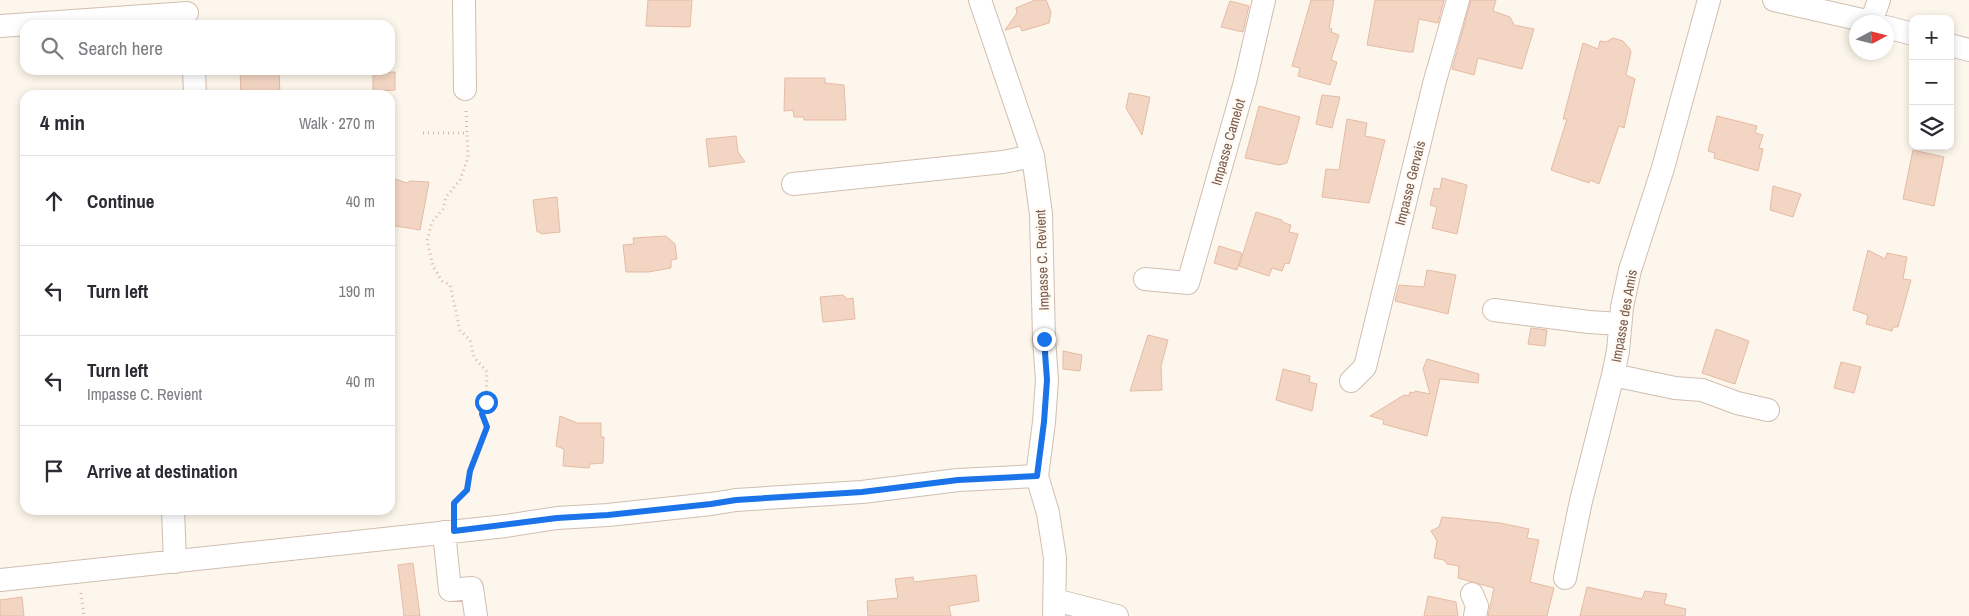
<!DOCTYPE html>
<html lang="en">
<head>
<meta charset="utf-8">
<style>
  body { margin:0; font-family:"Archivo Narrow",sans-serif; background:#f2f2f3; color:#2b2b33 }
  .controls { position:absolute; right:15px; top:15px; display:grid; overflow:hidden; border-radius:10px; box-shadow:0 2px 8px #0003 }
  .controls button { width:45px; height:45px; display:grid; place-items:center; padding:0; border:0; border-bottom:1px solid #e1e1e2; background:#fff; color:#2b2b33; font:25px sans-serif }
  .compass { position:absolute; left:1849px; top:15px; width:45px; height:45px; border-radius:50%; background:#fff; box-shadow:0 2px 8px #0003; rotate:83deg }
  .stop { position:absolute; width:15px; height:15px; margin:-11px; border:4px solid #1a73e8; border-radius:50%; background:#fff }
  .stop.end { background:#1a73e8; border-color:#fff; box-shadow:0 1px 5px #0008 }
  .list { margin:0; padding:0; list-style:none }
  h2 { display:flex; justify-content:space-between; align-items:center; height:65px; margin:0; padding:0 20px; font-size:21px }
  h2 small { font-size:16px; font-weight:400; color:#7c7c81 }
  .list li { display:grid; grid-template-columns:32px 1fr auto; gap:15px; align-items:center; box-sizing:border-box; height:90px; padding:0 20px; border-top:1px solid #e1e1e2 }
  .list b { display:block; font-size:19px; white-space:nowrap }
  .list p { margin:0; font-size:16px; white-space:nowrap; color:#7c7c81 }
  .list em { font-size:16px; font-style:normal; color:#7c7c81 }
  .icon { flex:none; width:28px; height:28px; fill:none; stroke:currentColor; stroke-width:2; stroke-linecap:round; stroke-linejoin:round }
  .map { position:relative; flex:none; width:1969px; height:616px; overflow:hidden }
  .search { position:absolute; background:#fff; box-shadow:0 2px 8px #0003; left:20px; top:20px; width:375px; height:55px; display:flex; align-items:center; gap:12px; box-sizing:border-box; padding:0 18px; border-radius:15px; color:#7c7c81; font-size:19px }
  .panel { position:absolute; background:#fff; box-shadow:0 2px 8px #0003; left:20px; top:90px; width:375px; height:425px; border-radius:15px }
  .map>svg:first-child { display:block }
  .building { fill:#f3d5c3; stroke:#e6bba3 }
  .lines { fill:none; stroke-linecap:round; stroke-linejoin:round }
  .minor-casing { stroke:#d1beb0; stroke-width:24 }
  .path { stroke:#d9b8a5; stroke-width:3; stroke-dasharray:1 4; stroke-linecap:butt }
  .minor { stroke:#fff; stroke-width:22 }
  .route { stroke:#1a73e8; stroke-width:6 }
  .labels { text-anchor:middle; dominant-baseline:central; stroke-width:4.5; stroke-linejoin:round; paint-order:stroke }
  .street-label { font-size:14px; fill:#7a5c4d; stroke:#fffaf3 }
</style>
</head>
<body>
<div class="map">
<svg width="1969" height="616" viewBox="0 0 1969 616">
  <rect width="100%" height="100%" fill="#fdf6ec"/>
  <!-- building -->
  <path class="building" d="M 648,0 L 692,0 L 690,27 L 646,26 Z
    M 1035,0 L 1046,0 L 1051,12 L 1049,23 L 1022,31 L 1020,26 L 1005,30 L 1017,13 L 1016,8 Z
    M 1311,0 L 1334,0 L 1329,28 L 1332,29 L 1331,32 L 1339,35 L 1331,60 L 1337,62 L 1330,85 L 1298,76 L 1300,68 L 1292,66 Z
    M 1375,0 L 1444,0 L 1438,23 L 1419,19 L 1413,52 L 1408,52 L 1367,45 Z
    M 1471,0 L 1496,0 L 1493,11 L 1510,17 L 1514,25 L 1534,29 L 1522,69 L 1478,58 L 1474,75 L 1452,69 Z
    M 1230,1 L 1249,6 L 1243,32 L 1221,27 Z
    M 1613,38 L 1623,41 L 1629,48 L 1631,52 L 1626,75 L 1635,79 L 1624,128 L 1619,126 L 1599,184 L 1590,180 L 1589,183 L 1551,170 L 1567,119 L 1563,119 L 1583,43 L 1598,49 L 1600,41 L 1606,42 Z
    M 240,70 L 279,70 L 280,95 L 241,95 Z
    M 395,72 L 395,90 L 373,91 L 373,73 Z
    M 785,78 L 825,78 L 825,83 L 844,85 L 846,120 L 804,120 L 804,117 L 794,117 L 793,110 L 784,111 Z
    M 1129,93 L 1150,97 L 1142,135 L 1126,108 Z
    M 1322,95 L 1340,97 L 1332,128 L 1316,124 Z
    M 1259,106 L 1300,117 L 1287,163 L 1279,165 L 1245,158 Z
    M 1717,116 L 1757,126 L 1755,133 L 1763,135 L 1759,148 L 1763,149 L 1758,171 L 1714,158 L 1715,153 L 1708,151 Z
    M 1347,119 L 1367,123 L 1365,136 L 1385,140 L 1369,203 L 1322,197 L 1326,169 L 1339,170 Z
    M 736,136 L 738,152 L 745,162 L 709,167 L 706,139 Z
    M 1913,150 L 1944,157 L 1934,206 L 1903,199 Z
    M 1442,178 L 1467,185 L 1457,234 L 1432,228 L 1437,207 L 1430,205 L 1434,188 L 1440,189 Z
    M 395,179 L 407,183 L 410,181 L 429,182 L 420,230 L 390,225 L 390,204 Z
    M 1773,186 L 1801,194 L 1793,217 L 1770,210 Z
    M 557,197 L 560,232 L 541,234 L 540,232 L 537,232 L 533,200 Z
    M 1256,212 L 1282,220 L 1282,222 L 1291,225 L 1289,232 L 1298,234 L 1289,264 L 1285,263 L 1282,271 L 1272,268 L 1269,276 L 1239,266 Z
    M 666,236 L 675,244 L 677,259 L 671,260 L 671,268 L 648,272 L 626,272 L 623,245 L 634,244 L 633,238 Z
    M 1219,246 L 1242,253 L 1237,270 L 1214,263 Z
    M 1868,250 L 1885,259 L 1887,253 L 1907,257 L 1903,279 L 1911,280 L 1898,327 L 1893,327 L 1892,331 L 1866,324 L 1868,315 L 1853,310 Z
    M 1427,270 L 1456,275 L 1448,314 L 1395,301 L 1399,285 L 1424,287 Z
    M 843,295 L 847,299 L 853,298 L 855,319 L 823,322 L 820,297 Z
    M 1531,328 L 1547,330 L 1545,346 L 1528,344 Z
    M 1716,329 L 1749,341 L 1735,384 L 1702,373 Z
    M 1148,335 L 1168,340 L 1161,366 L 1162,390 L 1130,391 Z
    M 1063,351 L 1082,355 L 1080,371 L 1063,369 Z
    M 1427,359 L 1479,374 L 1478,383 L 1440,379 L 1427,436 L 1383,424 L 1384,420 L 1370,416 L 1404,395 L 1409,396 L 1410,392 L 1414,393 L 1415,391 L 1430,394 L 1423,369 Z
    M 1841,362 L 1861,367 L 1854,393 L 1834,388 Z
    M 1283,369 L 1310,376 L 1309,382 L 1317,384 L 1312,411 L 1276,400 Z
    M 560,416 L 577,423 L 601,423 L 601,437 L 604,437 L 603,463 L 590,464 L 589,468 L 563,466 L 564,449 L 556,446 Z
    M 1442,517 L 1500,523 L 1529,529 L 1527,538 L 1539,540 L 1530,582 L 1554,588 L 1547,616 L 1488,616 L 1494,588 L 1458,578 L 1459,566 L 1447,564 L 1444,560 L 1434,558 L 1437,541 L 1431,531 L 1439,527 Z
    M 413,563 L 420,616 L 404,616 L 398,565 Z
    M 976,575 L 979,601 L 949,606 L 951,616 L 868,616 L 867,601 L 898,598 L 895,579 L 913,577 L 914,582 Z
    M 1587,587 L 1642,599 L 1645,591 L 1667,594 L 1664,604 L 1686,609 L 1685,616 L 1580,616 Z
    M 1428,596 L 1456,602 L 1458,616 L 1424,616 Z
    M 22,597 L 24,616 L 0,616 L 0,600 Z"/>
  <g class="lines">
    <defs>
      <path id="minor" d="M 464,0 L 465,89
        M 980,0 L 1033,156 L 1041,214 L 1044,339 L 1047,380 L 1044,422 L 1037,476 L 1048,513 L 1055,558 L 1054,616
        M 1774,0 L 1871,22
        M 1871,22 L 1879,0
        M 0,26 L 187,13
        M 1886,27 L 1913,34
        M 1950,45 L 1969,50
        M 194,70 L 195,95
        M 793,184 L 1003,162 L 1033,156
        M 1145,279 L 1188,283 L 1245,82 L 1264,0
        M 1494,310 L 1589,322 L 1620,324
        M 1613,375 L 1675,388 L 1702,390 L 1737,403 L 1768,410
        M 1351,381 L 1365,367 L 1434,84 L 1458,0
        M 173,510 L 175,562
        M 444,532 L 450,590 L 472,588 L 476,616
        M 1565,578 L 1581,501 L 1613,375 L 1618,351 L 1622,307 L 1630,270 L 1663,168 L 1709,0
        M 0,580 L 506,526 L 557,518 L 608,515 L 711,504 L 736,500 L 862,492 L 958,480 L 1037,476
        M 1472,594 L 1477,606 L 1475,616
        M 1055,600 L 1117,616"/>
    </defs>
    <!-- minor casing -->
    <use href="#minor" class="minor-casing"/>
    <!-- path -->
    <path class="path" d="M 423,133 L 467,133 L 466,109
      M 454,511 L 454,503 L 467,490 L 470,471 L 487,427 L 482,414 L 486,402 L 487,372 L 474,357 L 470,340 L 460,330 L 450,285 L 442,281 L 433,266 L 427,241 L 432,222 L 443,209 L 446,197 L 460,180 L 465,166 L 468,157 L 467,133
      M 81,593 L 84,616"/>
    <!-- minor -->
    <use href="#minor" class="minor"/>
  </g>
  <g class="lines">
    <!-- route -->
    <path class="route" d="M 486,402 L 482,414 L 487,427 L 470,471 L 467,490 L 454,503 L 454,531 L 557,518 L 608,515 L 711,504 L 736,500 L 862,492 L 958,480 L 1037,476 L 1044,422 L 1047,380 L 1044,339"/>
  </g>
  <g class="labels">
    <!-- street labels -->
    <g class="street-label">
      <text transform="translate(1228 142) rotate(-74)">Impasse Camelot</text>
      <text transform="translate(1410 183) rotate(-76)">Impasse Gervais</text>
      <text transform="translate(1042 260) rotate(-92)">Impasse C. Revient</text>
      <text transform="translate(1624 316) rotate(-80)">Impasse des Amis</text>
    </g>
  </g>
</svg>
<div class="controls">
<button>+</button>
<button>−</button>
<button><svg class="icon" aria-label="layers" viewBox="0 0 24 24"><path d="M12 4l9 5-9 5-9-5zM3 14l9 5 9-5"/></svg></button>
</div>
<svg class="compass" viewBox="-18 -18 36 36"><path d="M0-13l5 13h-10z" fill="#e53935"/><path d="M0 13l5-13h-10z" fill="#7c7c81"/></svg>
<div class="stop" style="left:486px;top:402px"></div>
<div class="stop end" style="left:1044px;top:339px"></div>
<div class="search"><svg class="icon" aria-label="search" viewBox="0 0 24 24"><circle cx="10" cy="10" r="6"/><path d="M15 15l6 6"/></svg>Search here</div>
<section class="panel">
<h2>4 min<small>Walk · 270 m</small></h2>
<ul class="list">
<li><svg class="icon" aria-label="ahead" viewBox="0 0 24 24"><path d="M12 20V5M6 11l6-6 6 6"/></svg><div><b>Continue</b></div><em>40 m</em></li>
<li><svg class="icon" aria-label="left" viewBox="0 0 24 24"><path d="M17 20v-9H6M10 6l-5 5 5 5"/></svg><div><b>Turn left</b></div><em>190 m</em></li>
<li><svg class="icon" aria-label="left" viewBox="0 0 24 24"><path d="M17 20v-9H6M10 6l-5 5 5 5"/></svg><div><b>Turn left</b><p>Impasse C. Revient</p></div><em>40 m</em></li>
<li><svg class="icon" aria-label="arrive" viewBox="0 0 24 24"><path d="M6 21V4h12l-3 4 3 4H6"/></svg><div><b>Arrive at destination</b></div></li>
</ul>
</section>
</div>
</body>
</html>
